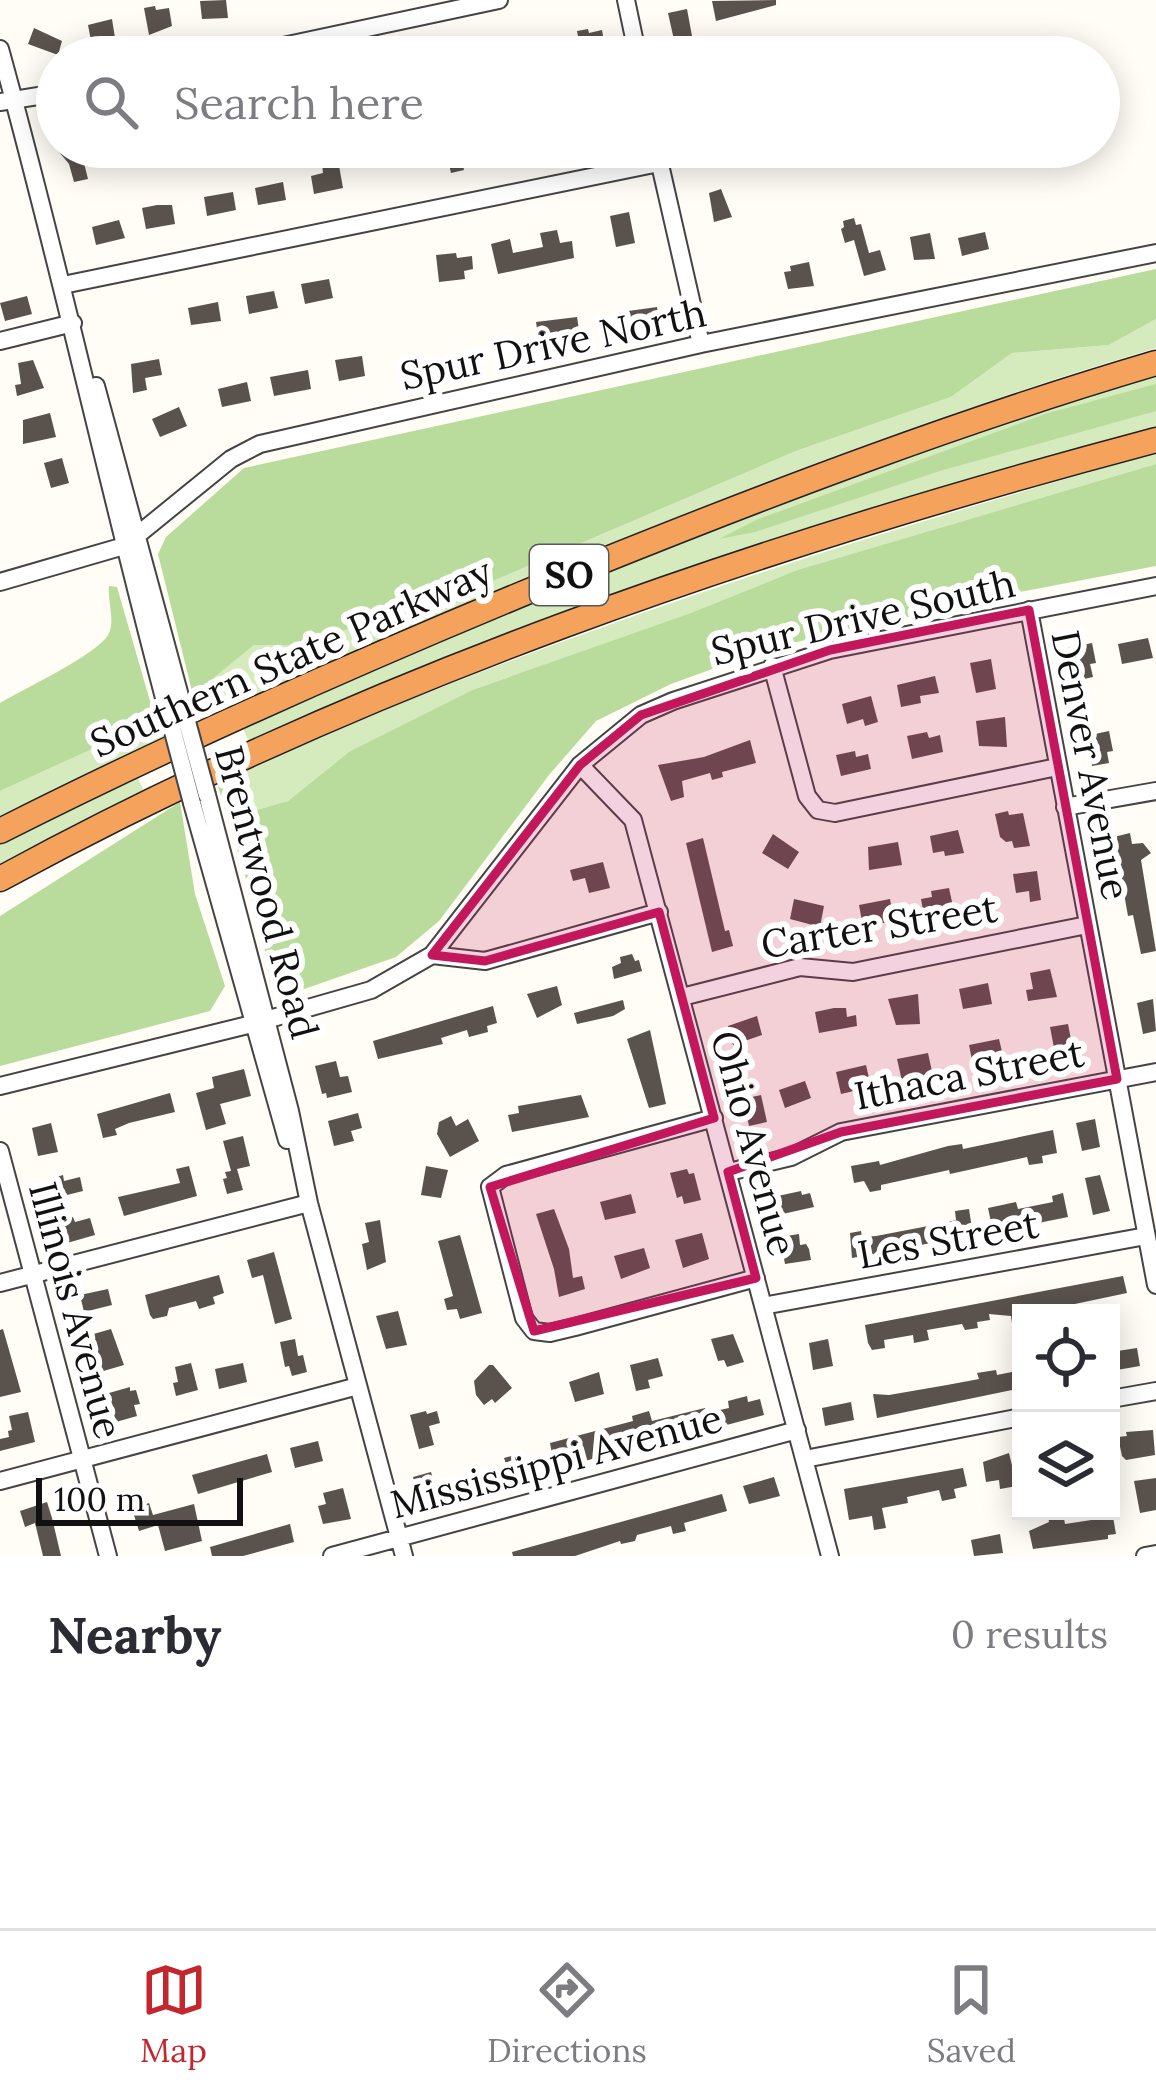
<!DOCTYPE html>
<html lang="en">
<head>
<meta charset="utf-8">
<style>
  body { margin:0; font-family:Lora,serif; background:#f2f2f3; color:#2b2b33 }
  .controls { position:absolute; right:36px; bottom:36px; display:grid; overflow:hidden; border-radius:0px; box-shadow:0 6px 30px #0003 }
  .controls button { width:108px; height:108px; display:grid; place-items:center; padding:0; border:0; border-bottom:3px solid #e1e1e2; background:#fff; color:#2b2b33; font:60px sans-serif }
  .scale { position:absolute; left:36px; bottom:30px; width:207px; box-sizing:border-box; padding-left:12px; border:6px solid #111; border-top:0; font-size:33px; line-height:42px; white-space:nowrap; color:#111; -webkit-text-stroke:9px #fff; paint-order:stroke }
  .list { margin:0; padding:0; list-style:none }
  h2 { display:flex; justify-content:space-between; align-items:center; height:156px; margin:0; padding:0 48px; font-size:51px }
  h2 small { font-size:39px; font-weight:400; color:#7c7c81 }
  .icon { flex:none; width:66px; height:66px; fill:none; stroke:currentColor; stroke-width:2; stroke-linecap:round; stroke-linejoin:round }
  .map { position:relative; flex:none; width:1156px; height:1556px; overflow:hidden }
  .search { position:absolute; background:#fff; box-shadow:0 6px 30px #0003; left:36px; right:36px; top:36px; height:132px; display:flex; align-items:center; gap:30px; box-sizing:border-box; padding:0 42px; border-radius:66px; color:#7c7c81; font-size:45px }
  .sheet { height:372px; background:#fff }
  nav { display:flex; justify-content:space-around; align-items:center; box-sizing:border-box; height:168px; border-top:3px solid #e1e1e2; background:#fff; font-size:33px; color:#7c7c81 }
  nav a { display:grid; justify-items:center; gap:6px }
  nav .on { color:#c4262e }
  .map>svg:first-child { display:block }
  .green { fill:#d5ebbd }
  .forest { fill:#b9dc9c }
  .building { fill:#5a524d }
  .lines { fill:none; stroke-linecap:round; stroke-linejoin:round }
  .minor-casing { stroke:#444; stroke-width:20 }
  .highway-casing { stroke:#222; stroke-width:27 }
  .minor { stroke:#fff; stroke-width:16 }
  .highway { stroke:#f5a25d; stroke-width:24 }
  .minor-bridge-casing { stroke:#444; stroke-width:20; stroke-linecap:butt }
  .minor-bridge { stroke:#fff; stroke-width:16 }
  .marked { fill:#c2185b; fill-opacity:0.2; stroke:#c2185b; stroke-width:9; stroke-linejoin:round }
  .labels { text-anchor:middle; dominant-baseline:central; stroke-width:12; stroke-linejoin:round; paint-order:stroke }
  .shield { fill:#fff; stroke:#585858; stroke-width:3 }
  .shield-label { font-size:36px; font-weight:bold; fill:#111 }
  .street-label { font-size:39px; fill:#111; stroke:#fff }
</style>
</head>
<body>
<div class="map">
<svg width="1156" height="1556" viewBox="0 0 1156 1556">
  <rect width="100%" height="100%" fill="#fffdf5"/>
  <!-- green -->
  <path class="green" d="M 1156,319 L 1156,348 C 841,442 539,571 238,704 L 237,696 L 200,720 L 193,695 L 254,645 L 315,646 L 406,598 L 458,596 L 796,451 L 951,397 L 1012,353 L 1109,345 Z
    M 1156,374 L 1156,427 L 919,495 L 518,628 L 249,742 L 243,728 L 650,552 L 917,452 Z
    M 1156,453 L 1156,464 L 797,570 L 692,613 L 472,690 L 350,751 L 288,801 L 250,812 L 233,788 L 217,783 C 520,644 835,544 1156,453 Z
    M 158,710 L 164,737 L 0,820 L 0,791 L 145,725 Z
    M 138,778 L 144,791 L 0,864 L 0,843 Z"/>
  <!-- forest -->
  <path class="forest" d="M 1156,269 L 1156,319 L 1109,345 L 1012,353 L 951,397 L 796,451 L 458,596 L 406,598 L 315,646 L 254,645 L 193,695 L 158,554 L 166,537 L 244,468 Z
    M 1156,384 L 1156,411 L 940,471 L 755,532 L 719,539 L 756,520 L 1048,413 Z
    M 1156,464 L 1156,566 L 1010,594 L 770,648 L 671,684 L 596,721 L 549,775 L 439,921 L 396,957 L 287,995 L 270,981 L 262,932 L 217,783 L 233,788 L 250,812 L 288,801 L 350,751 L 472,690 L 691,613 L 797,570 Z
    M 109,586 L 117,587 L 150,701 L 158,710 L 145,725 L 0,791 L 0,703 C 24,689 96,655 108,635 C 116,621 107,601 109,586 Z
    M 180,802 L 195,894 L 225,986 L 210,1011 L 0,1066 L 0,916 Z"/>
  <!-- building -->
  <path class="building" d="M 226,0 L 228,18 L 202,19 L 200,1 Z
    M 776,0 L 776,5 L 716,21 L 712,1 Z
    M 155,6 L 156,10 L 169,8 L 172,26 L 149,35 L 144,8 Z
    M 687,9 L 692,36 L 674,40 L 668,13 Z
    M 112,19 L 115,38 L 92,46 L 88,25 Z
    M 34,28 L 62,41 L 58,55 L 28,44 Z
    M 588,29 L 589,33 L 602,30 L 605,47 L 581,52 L 577,31 Z
    M 55,147 L 80,147 L 88,179 L 74,182 L 69,164 Z
    M 445,147 L 499,147 L 501,158 L 463,165 L 464,170 L 451,173 Z
    M 338,160 L 343,188 L 314,194 L 311,176 L 323,173 L 322,164 Z
    M 283,182 L 286,200 L 258,205 L 255,188 Z
    M 721,189 L 732,217 L 714,222 L 709,193 Z
    M 233,192 L 236,210 L 207,216 L 204,197 Z
    M 157,205 L 172,205 L 175,224 L 146,229 L 142,208 Z
    M 629,212 L 635,243 L 616,247 L 610,216 Z
    M 854,218 L 856,225 L 861,224 L 869,253 L 880,250 L 886,270 L 864,276 L 854,240 L 845,243 L 841,229 L 844,227 L 843,221 Z
    M 119,220 L 125,238 L 96,245 L 92,227 Z
    M 557,230 L 560,243 L 572,241 L 574,258 L 498,274 L 491,244 L 510,239 L 513,253 L 543,247 L 540,233 Z
    M 985,232 L 989,249 L 962,256 L 958,238 Z
    M 930,233 L 935,259 L 914,260 L 910,237 Z
    M 456,253 L 457,258 L 472,256 L 473,269 L 464,271 L 465,279 L 439,282 L 436,255 Z
    M 809,262 L 814,286 L 788,289 L 784,272 L 791,271 L 790,266 Z
    M 329,279 L 333,298 L 305,304 L 301,284 Z
    M 274,291 L 278,308 L 249,314 L 246,296 Z
    M 27,296 L 32,314 L 5,321 L 0,303 Z
    M 218,302 L 221,321 L 191,325 L 188,308 Z
    M 657,307 L 659,319 L 616,325 L 614,313 Z
    M 577,317 L 580,336 L 557,338 L 557,332 L 538,335 L 536,322 Z
    M 362,356 L 365,376 L 339,381 L 335,360 Z
    M 159,359 L 162,375 L 145,378 L 147,390 L 133,393 L 131,364 Z
    M 33,360 L 44,388 L 17,396 L 15,385 L 21,384 L 18,363 Z
    M 308,370 L 311,389 L 274,396 L 270,377 Z
    M 247,382 L 251,401 L 222,407 L 218,389 Z
    M 179,407 L 187,426 L 160,437 L 152,419 Z
    M 50,413 L 56,437 L 23,444 L 23,420 Z
    M 62,458 L 69,483 L 51,488 L 44,463 Z
    M 1148,638 L 1153,658 L 1122,664 L 1118,644 Z
    M 1092,643 L 1096,663 L 1090,664 L 1093,677 L 1075,681 L 1068,648 Z
    M 991,659 L 996,689 L 976,693 L 970,663 Z
    M 935,676 L 939,693 L 920,696 L 921,703 L 901,707 L 897,685 Z
    M 871,696 L 878,722 L 865,726 L 863,719 L 847,724 L 842,704 Z
    M 1005,717 L 1007,747 L 979,746 L 976,721 Z
    M 1109,731 L 1113,751 L 1107,752 L 1109,763 L 1092,766 L 1086,736 Z
    M 927,732 L 929,738 L 940,735 L 943,752 L 912,759 L 907,736 Z
    M 750,740 L 756,763 L 722,772 L 723,777 L 712,780 L 710,773 L 682,781 L 684,797 L 671,801 L 658,765 L 704,757 Z
    M 855,751 L 856,757 L 868,754 L 871,769 L 841,776 L 836,755 Z
    M 1008,811 L 1009,815 L 1023,813 L 1030,846 L 1014,848 L 1012,841 L 1006,842 L 1000,837 L 995,814 Z
    M 958,830 L 964,853 L 945,856 L 944,851 L 933,853 L 930,836 Z
    M 1130,833 L 1132,844 L 1143,843 L 1151,853 L 1141,860 L 1156,951 L 1141,954 L 1133,915 L 1128,916 L 1114,837 Z
    M 773,834 L 799,852 L 788,869 L 762,853 Z
    M 703,838 L 725,931 L 729,930 L 733,946 L 712,952 L 686,843 Z
    M 898,842 L 902,865 L 869,870 L 868,847 Z
    M 603,862 L 610,888 L 589,893 L 585,878 L 573,881 L 570,870 Z
    M 1037,871 L 1041,900 L 1030,902 L 1029,891 L 1016,893 L 1013,874 Z
    M 949,888 L 954,911 L 924,916 L 921,899 L 932,897 L 931,891 Z
    M 794,899 L 824,906 L 820,927 L 790,919 Z
    M 890,899 L 894,921 L 863,927 L 859,905 Z
    M 632,954 L 635,961 L 639,960 L 642,971 L 614,979 L 612,967 L 621,963 L 620,957 Z
    M 1050,969 L 1057,997 L 1028,1001 L 1026,990 L 1033,989 L 1030,973 Z
    M 988,983 L 992,1004 L 963,1009 L 959,989 Z
    M 557,986 L 562,1005 L 537,1018 L 527,994 Z
    M 918,994 L 920,1024 L 896,1025 L 888,999 Z
    M 1153,999 L 1156,1031 L 1143,1034 L 1137,1003 Z
    M 623,1000 L 625,1009 L 613,1016 L 577,1024 L 574,1013 Z
    M 493,1006 L 497,1023 L 487,1026 L 488,1032 L 469,1037 L 467,1030 L 441,1038 L 443,1044 L 378,1059 L 373,1041 Z
    M 834,1008 L 846,1008 L 847,1017 L 856,1015 L 857,1026 L 819,1033 L 815,1012 Z
    M 757,1016 L 762,1035 L 733,1045 L 728,1026 Z
    M 1068,1024 L 1073,1050 L 1055,1053 L 1050,1027 Z
    M 650,1030 L 666,1104 L 649,1108 L 627,1039 Z
    M 999,1039 L 1004,1060 L 973,1065 L 969,1045 Z
    M 928,1053 L 933,1076 L 902,1081 L 897,1059 Z
    M 336,1061 L 340,1077 L 348,1076 L 352,1092 L 327,1098 L 326,1093 L 322,1094 L 315,1066 Z
    M 866,1065 L 871,1087 L 841,1094 L 836,1072 Z
    M 244,1069 L 251,1096 L 220,1104 L 226,1124 L 206,1130 L 196,1093 L 214,1088 L 212,1077 Z
    M 805,1081 L 811,1098 L 785,1108 L 779,1090 Z
    M 170,1093 L 175,1112 L 129,1123 L 115,1129 L 117,1135 L 103,1138 L 97,1114 Z
    M 581,1095 L 589,1117 L 512,1132 L 508,1115 L 519,1113 L 518,1106 Z
    M 761,1095 L 767,1122 L 749,1126 L 743,1099 Z
    M 358,1113 L 362,1128 L 351,1131 L 354,1141 L 334,1146 L 328,1121 Z
    M 451,1116 L 456,1126 L 468,1119 L 479,1141 L 450,1157 L 437,1134 L 439,1122 Z
    M 1095,1119 L 1100,1147 L 1082,1151 L 1076,1123 Z
    M 51,1123 L 58,1152 L 38,1156 L 32,1128 Z
    M 1053,1130 L 1057,1153 L 1042,1156 L 1043,1163 L 1029,1165 L 1027,1157 L 950,1174 L 949,1170 L 881,1185 L 881,1190 L 870,1192 L 864,1181 L 854,1183 L 851,1166 L 879,1161 L 880,1165 L 948,1146 L 962,1144 L 963,1149 Z
    M 243,1136 L 250,1166 L 237,1169 L 243,1190 L 227,1194 L 223,1179 L 227,1178 L 225,1172 L 231,1171 L 223,1141 Z
    M 189,1166 L 197,1196 L 124,1216 L 118,1197 L 180,1183 L 176,1169 Z
    M 426,1166 L 448,1170 L 441,1198 L 421,1195 Z
    M 687,1169 L 689,1174 L 694,1173 L 701,1200 L 684,1204 L 682,1196 L 677,1198 L 670,1173 Z
    M 63,1175 L 64,1181 L 80,1177 L 83,1191 L 55,1198 L 50,1179 Z
    M 1100,1175 L 1110,1211 L 1093,1215 L 1085,1178 Z
    M 801,1191 L 802,1195 L 810,1193 L 814,1207 L 778,1215 L 773,1197 Z
    M 1063,1193 L 1068,1217 L 993,1232 L 988,1208 L 1016,1202 L 1018,1209 L 1053,1202 L 1052,1196 Z
    M 631,1194 L 636,1213 L 605,1220 L 600,1202 Z
    M 554,1209 L 569,1249 L 573,1278 L 582,1276 L 585,1289 L 559,1297 L 554,1269 L 536,1214 Z
    M 969,1209 L 973,1235 L 852,1258 L 850,1233 L 861,1231 L 862,1237 L 876,1236 L 944,1223 L 956,1220 L 955,1211 Z
    M 73,1217 L 75,1222 L 90,1218 L 95,1235 L 67,1243 L 61,1221 Z
    M 380,1220 L 386,1262 L 367,1270 L 362,1244 L 369,1242 L 365,1223 Z
    M 702,1233 L 709,1259 L 683,1268 L 675,1240 Z
    M 799,1234 L 800,1245 L 806,1244 L 809,1249 L 811,1260 L 785,1264 L 780,1237 Z
    M 460,1235 L 482,1313 L 460,1319 L 457,1309 L 447,1310 L 444,1299 L 453,1296 L 438,1241 Z
    M 644,1248 L 650,1268 L 621,1279 L 614,1256 Z
    M 274,1252 L 292,1319 L 275,1324 L 263,1275 L 252,1278 L 247,1260 Z
    M 219,1275 L 224,1293 L 213,1297 L 215,1304 L 199,1309 L 196,1301 L 169,1308 L 167,1316 L 153,1319 L 150,1315 L 145,1295 Z
    M 1123,1276 L 1127,1293 L 1070,1305 L 1071,1312 L 1058,1313 L 1057,1308 L 1021,1313 L 1021,1337 L 1014,1338 L 1011,1316 L 989,1314 L 990,1320 L 977,1322 L 978,1328 L 965,1330 L 962,1324 L 927,1330 L 929,1340 L 914,1343 L 913,1335 L 884,1340 L 885,1348 L 872,1350 L 868,1343 L 865,1325 Z
    M 108,1289 L 112,1305 L 84,1312 L 80,1295 Z
    M 398,1311 L 407,1345 L 386,1349 L 376,1316 Z
    M 3,1329 L 21,1392 L 0,1397 L 0,1330 Z
    M 111,1329 L 124,1365 L 100,1372 L 90,1335 Z
    M 733,1334 L 744,1362 L 727,1367 L 724,1360 L 718,1361 L 711,1339 Z
    M 295,1339 L 298,1356 L 303,1355 L 307,1372 L 292,1376 L 289,1366 L 285,1367 L 280,1342 Z
    M 828,1339 L 833,1366 L 813,1370 L 809,1343 Z
    M 1137,1348 L 1140,1366 L 1111,1371 L 1111,1352 Z
    M 658,1358 L 663,1376 L 648,1380 L 650,1388 L 636,1391 L 630,1365 Z
    M 191,1363 L 198,1390 L 176,1396 L 173,1383 L 178,1382 L 175,1367 Z
    M 243,1363 L 247,1382 L 219,1389 L 215,1369 Z
    M 489,1365 L 493,1365 L 512,1388 L 495,1403 L 492,1399 L 484,1405 L 476,1395 L 474,1381 Z
    M 996,1370 L 997,1375 L 1021,1370 L 1021,1388 L 877,1418 L 873,1394 L 889,1395 L 947,1385 L 979,1379 L 977,1373 Z
    M 599,1372 L 604,1394 L 575,1402 L 569,1382 Z
    M 130,1387 L 130,1391 L 136,1390 L 140,1404 L 134,1405 L 137,1416 L 116,1422 L 109,1393 Z
    M 747,1396 L 748,1402 L 760,1399 L 764,1415 L 693,1434 L 692,1429 L 582,1462 L 583,1467 L 568,1471 L 564,1468 L 510,1482 L 508,1474 L 487,1480 L 490,1488 L 463,1495 L 459,1477 L 506,1464 L 504,1458 L 515,1455 L 516,1459 L 528,1459 L 552,1454 L 550,1443 L 633,1421 L 632,1416 L 649,1411 L 652,1421 L 705,1408 L 706,1413 L 729,1408 L 728,1401 Z
    M 851,1402 L 854,1420 L 825,1426 L 822,1408 Z
    M 426,1411 L 427,1414 L 437,1411 L 440,1423 L 429,1426 L 434,1445 L 419,1449 L 410,1415 Z
    M 28,1412 L 35,1442 L 0,1451 L 0,1439 L 9,1437 L 8,1431 L 12,1430 L 9,1416 Z
    M 1153,1430 L 1155,1455 L 1126,1460 L 1122,1456 L 1118,1437 L 1127,1436 L 1126,1432 Z
    M 318,1441 L 323,1461 L 295,1468 L 290,1448 Z
    M 1009,1453 L 1017,1486 L 1000,1489 L 999,1480 L 986,1482 L 983,1462 Z
    M 267,1454 L 272,1472 L 198,1494 L 192,1475 Z
    M 963,1468 L 967,1486 L 954,1489 L 956,1498 L 942,1501 L 939,1490 L 907,1497 L 908,1503 L 882,1508 L 886,1528 L 874,1530 L 872,1516 L 849,1520 L 844,1489 Z
    M 431,1472 L 439,1500 L 421,1505 L 413,1477 Z
    M 774,1477 L 780,1496 L 749,1504 L 743,1486 Z
    M 1156,1478 L 1156,1510 L 1140,1513 L 1134,1481 Z
    M 343,1488 L 351,1519 L 323,1524 L 318,1506 L 326,1504 L 323,1493 Z
    M 722,1494 L 727,1511 L 684,1523 L 686,1531 L 673,1534 L 671,1526 L 637,1535 L 635,1541 L 621,1544 L 620,1541 L 575,1556 L 513,1556 L 512,1552 Z
    M 47,1502 L 52,1518 L 61,1556 L 43,1556 L 35,1523 L 25,1527 L 20,1511 Z
    M 149,1503 L 153,1515 L 194,1504 L 202,1541 L 165,1551 L 158,1525 L 139,1531 L 132,1509 Z
    M 1097,1511 L 1112,1511 L 1116,1534 L 1108,1535 L 1108,1539 L 1033,1549 L 1029,1531 L 1049,1522 L 1048,1516 L 1063,1513 L 1065,1524 L 1098,1519 Z
    M 290,1524 L 294,1542 L 243,1556 L 212,1556 L 210,1547 Z
    M 1000,1534 L 1003,1553 L 974,1556 L 971,1540 Z"/>
  <g class="lines">
    <defs>
      <path id="minor" d="M 626,0 L 638,57
        M 0,49 C 61,269 109,492 168,713
        M 231,57 L 499,0
        M 0,102 L 57,93
        M 656,147 L 701,344
        M 63,285 L 659,163
        M 0,341 L 73,323
        M 96,386 L 183,707
        M 0,582 L 124,546 L 231,459 L 260,444 L 701,344 L 1156,253
        M 1029,610 L 1156,1285
        M 772,666 L 807,796 L 818,810 L 835,813 L 1057,767
        M 580,765 L 633,820 L 830,1556
        M 207,795 L 290,1111 L 309,1203 L 404,1556
        M 192,803 L 287,1140
        M 1065,807 L 1156,791
        M 432,955 L 485,961 L 659,912
        M 682,997 L 800,967 L 853,972 L 1087,925
        M 0,1086 L 252,1024 L 371,990 L 432,955 L 580,765 L 641,715 L 673,701 L 830,650 L 1156,586
        M 714,1118 L 506,1175 L 490,1187 L 524,1318 L 534,1331 L 550,1333 L 575,1327 L 756,1278
        M 0,1151 L 108,1556
        M 729,1172 L 791,1157 L 841,1132 L 1156,1072
        M 0,1283 L 309,1203
        M 763,1306 L 1146,1236
        M 1111,1399 L 1156,1391
        M 805,1459 L 1021,1417
        M 0,1481 L 358,1386
        M 332,1556 L 797,1430
        M 1145,1556 L 1156,1554"/>
      <path id="highway" d="M 0,831 C 192,734 391,647 590,566 C 776,491 963,420 1156,363
        M 0,879 C 363,681 757,546 1156,440"/>
    </defs>
    <!-- minor casing -->
    <use href="#minor" class="minor-casing"/>
    <!-- highway casing -->
    <use href="#highway" class="highway-casing"/>
    <!-- minor -->
    <use href="#minor" class="minor"/>
    <!-- highway -->
    <use href="#highway" class="highway"/>
    <defs>
      <path id="minor-bridge" d="M 183,707 L 207,795
        M 168,713 L 192,803"/>
    </defs>
    <!-- minor-bridge casing -->
    <use href="#minor-bridge" class="minor-bridge-casing"/>
    <!-- minor-bridge -->
    <use href="#minor-bridge" class="minor-bridge"/>
  </g>
  <!-- marked area -->
  <path class="marked" d="M 1029,610 L 1117,1079 L 841,1132 L 728,1172 L 756,1278 L 534,1331 L 490,1187 L 714,1118 L 659,912 L 485,961 L 432,955 L 580,765 L 641,715 L 830,650 Z"/>
  <g class="labels">
    <!-- shield labels -->
    <rect class="shield" x="530" y="545" width="78" height="60" rx="9"/>
    <g class="shield-label">
      <text x="569" y="575">SO</text>
    </g>
    <!-- street labels -->
    <g class="street-label">
      <text transform="translate(553 344) rotate(-12)">Spur Drive North</text>
      <text transform="translate(863 617) rotate(-13)">Spur Drive South</text>
      <text transform="translate(291 657) rotate(-24)">Southern State Parkway</text>
      <text transform="translate(1091 765) rotate(79)">Denver Avenue</text>
      <text transform="translate(267 892) rotate(75)">Brentwood Road</text>
      <text transform="translate(879 926) rotate(-9)">Carter Street</text>
      <text transform="translate(969 1074) rotate(-11)">Ithaca Street</text>
      <text transform="translate(754 1143) rotate(75)">Ohio Avenue</text>
      <text transform="translate(948 1239) rotate(-10)">Les Street</text>
      <text transform="translate(76 1310) rotate(75)">Illinois Avenue</text>
      <text transform="translate(556 1461) rotate(-15)">Mississippi Avenue</text>
    </g>
  </g>
</svg>
<div class="controls">
<button><svg class="icon" aria-label="locate" viewBox="0 0 24 24"><circle cx="12" cy="12" r="6"/><path d="M12 2v4M12 18v4M2 12h4M18 12h4"/></svg></button>
<button><svg class="icon" aria-label="layers" viewBox="0 0 24 24"><path d="M12 4l9 5-9 5-9-5zM3 14l9 5 9-5"/></svg></button>
</div>
<div class="scale">100 m</div>
<div class="search"><svg class="icon" aria-label="search" viewBox="0 0 24 24"><circle cx="10" cy="10" r="6"/><path d="M15 15l6 6"/></svg>Search here</div>
</div>
<section class="sheet">
<h2>Nearby<small>0 results</small></h2>
<ul class="list">
</ul>
</section>
<nav>
<a class="on"><svg class="icon" aria-label="map" viewBox="0 0 24 24"><path d="M3 6l6-2 6 2 6-2v14l-6 2-6-2-6 2zM9 4v14M15 6v14"/></svg>Map</a>
<a><svg class="icon" aria-label="directions" viewBox="0 0 24 24"><path d="M12 3l9 9-9 9-9-9zM9 14v-3h6M13 9l2 2-2 2"/></svg>Directions</a>
<a><svg class="icon" aria-label="saved" viewBox="0 0 24 24"><path d="M7 4h10v16l-5-4-5 4z"/></svg>Saved</a>
</nav>
</body>
</html>
